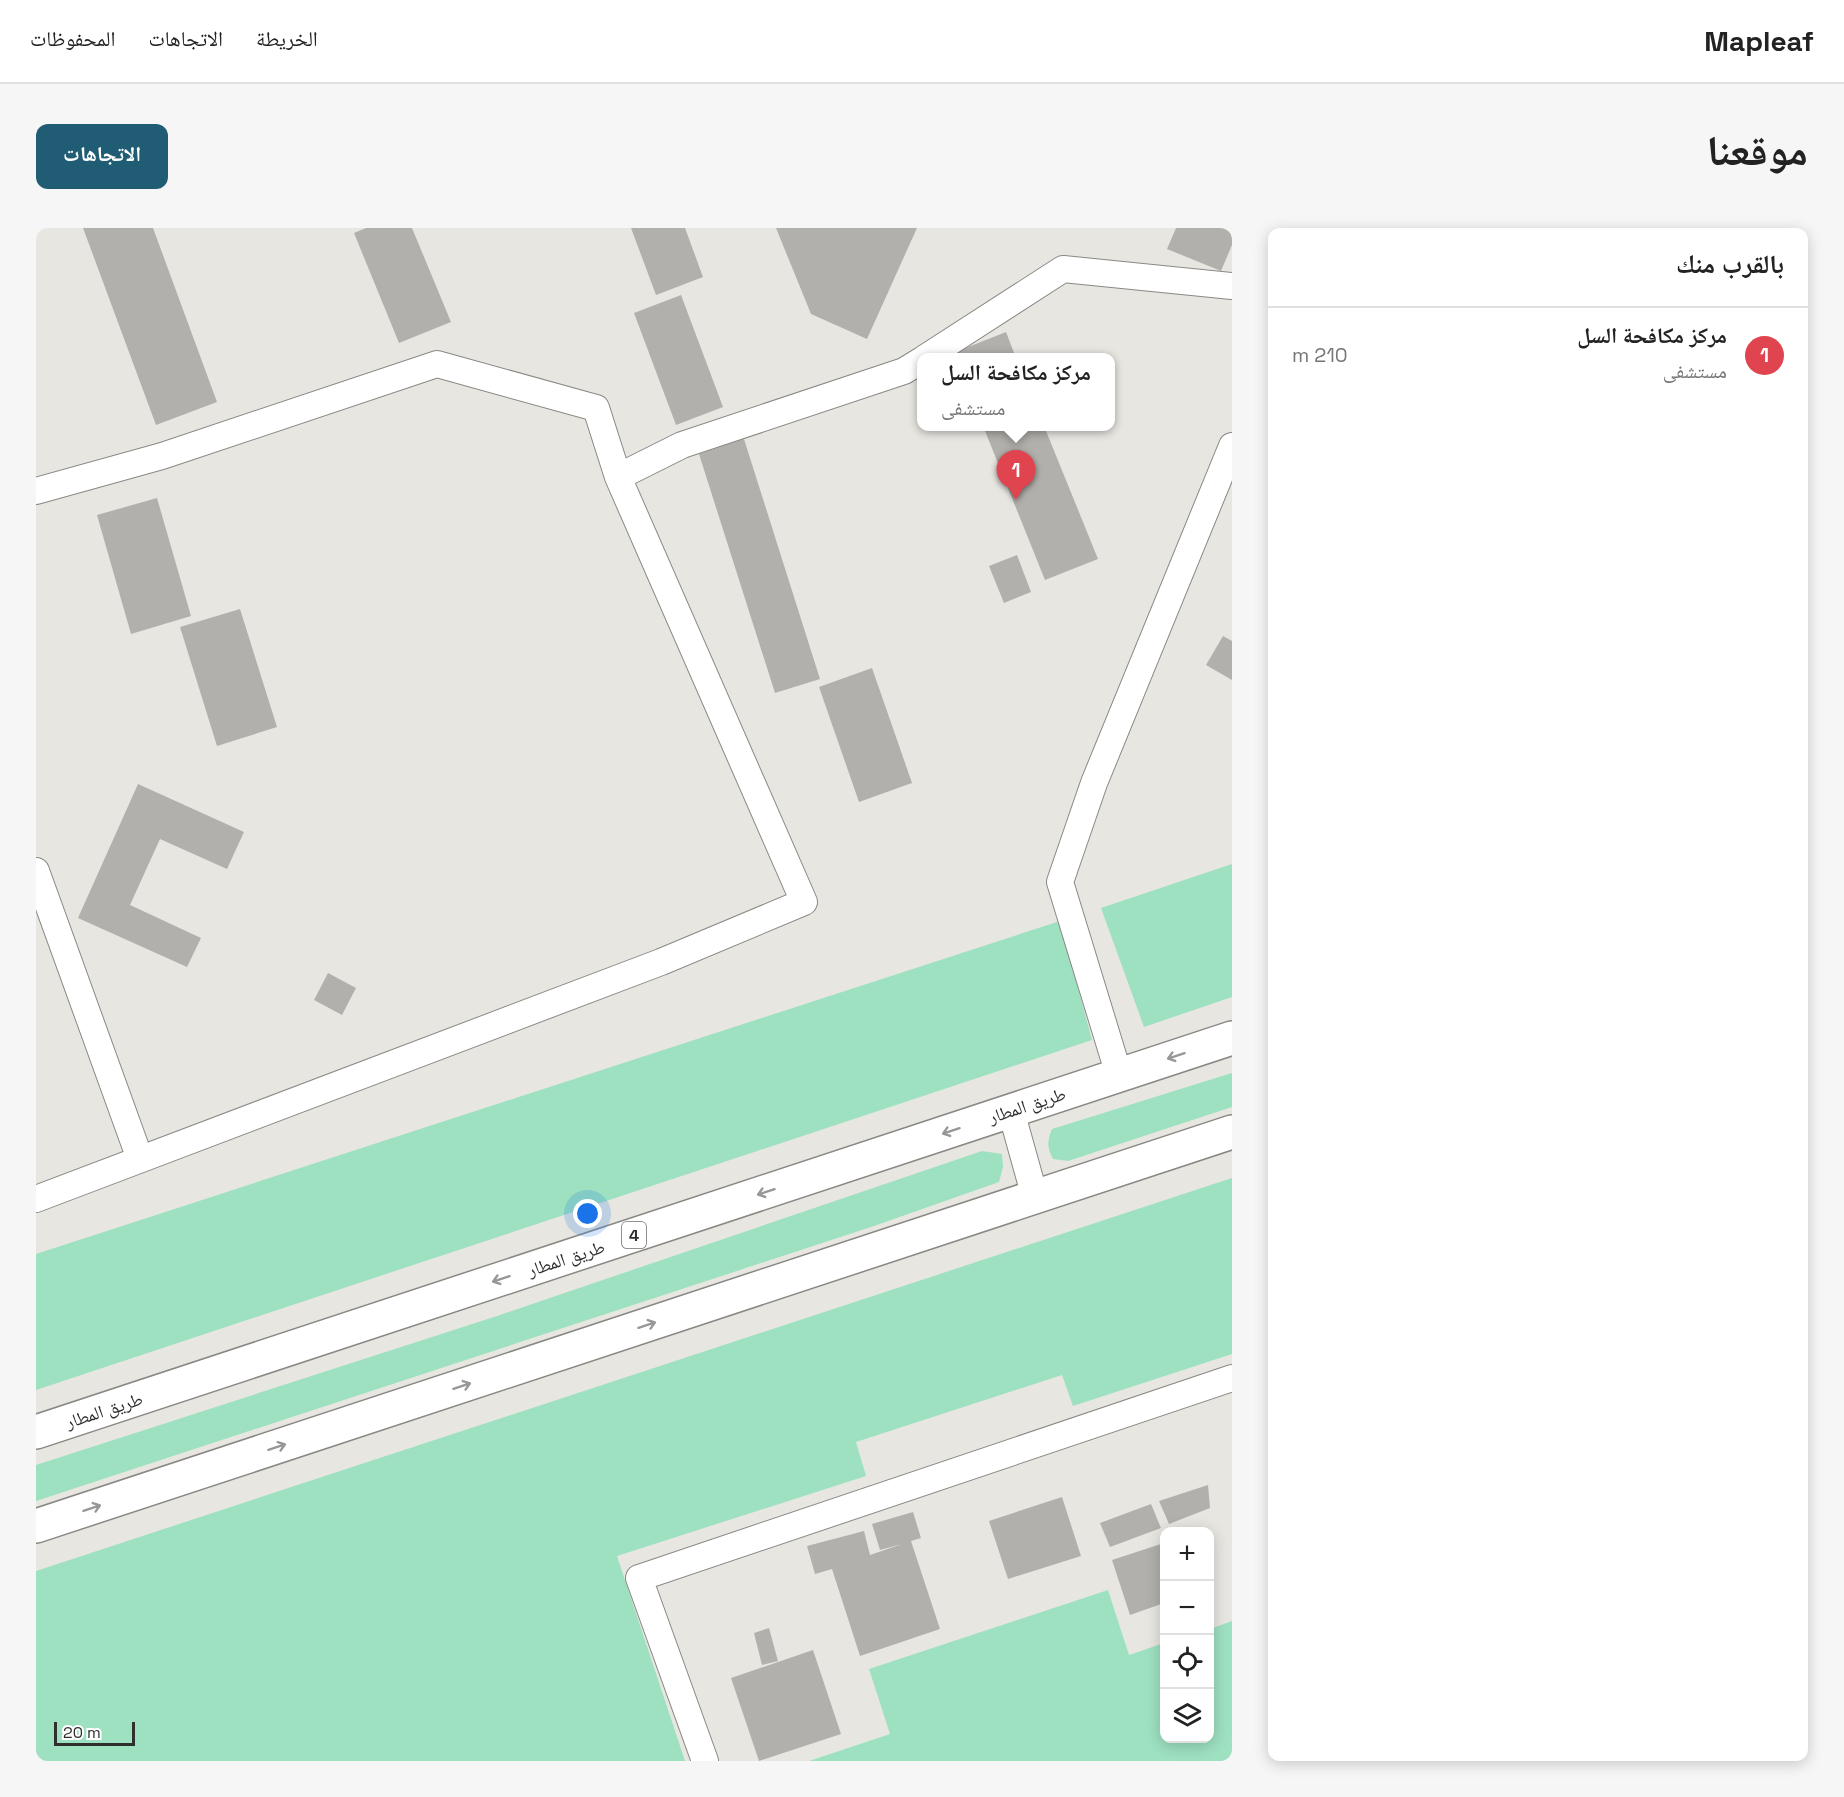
<!DOCTYPE html>
<html lang="ar">
<head>
<meta charset="utf-8">
<style>
  body { margin:0; font-family:"Space Grotesk","Noto Naskh Arabic",sans-serif; background:#f6f6f6; color:#222; direction:rtl }
  .controls { position:absolute; right:18px; bottom:18px; display:grid; overflow:hidden; border-radius:12px; box-shadow:0 3px 15px #0003 }
  .controls button { width:54px; height:54px; display:grid; place-items:center; padding:0; border:0; border-bottom:2px solid #e0e0e0; background:#fff; color:#222; font:30px sans-serif }
  .scale { position:absolute; left:18px; bottom:15px; width:81px; box-sizing:border-box; padding-left:6px; border:3px solid #2f2f2d; border-top:0; font-size:16px; line-height:21px; white-space:nowrap; color:#2f2f2d; -webkit-text-stroke:4px #fff; paint-order:stroke }
  .you { position:absolute; left:552px; top:986px; width:21px; height:21px; margin:-15px; border:4px solid #fff; border-radius:50%; background:#1a73e8; box-shadow:0 0 0 9px #1a73e833 }
  .badge { display:grid; place-items:center; width:39px; height:39px; border-radius:50%; background:#205d74; color:#fff; font-size:20px; font-weight:700 }
  .pin { position:absolute; translate:-50% -50px; filter:drop-shadow(0 2px 3px #0008) }
  .pin::after { content:''; position:absolute; top:32px; width:21px; height:18px; background:inherit; clip-path:polygon(0 0,100% 0,50% 100%) }
  .popup { position:absolute; left:881px; top:125px; width:198px; height:78px; box-sizing:border-box; display:grid; place-content:center; border-radius:12px; background:#fff; filter:drop-shadow(0 2px 4px #0005); font-size:20px; white-space:nowrap; color:#767676 }
  .popup b { font-size:22px; color:#222 }
  .popup::after { content:''; position:absolute; left:50%; top:100%; margin-left:-12px; border:12px solid transparent; border-top-color:#fff }
  .list { margin:0; padding:0; list-style:none }
  h2 { display:flex; justify-content:space-between; align-items:center; height:78px; margin:0; padding:0 24px; font-size:26px }
  h2 small { font-size:20px; font-weight:400; color:#767676 }
  .list li { display:grid; grid-template-columns:39px 1fr auto; gap:18px; align-items:center; box-sizing:border-box; height:96px; padding:0 24px; border-top:2px solid #e0e0e0 }
  .list b { display:block; font-size:22px; white-space:nowrap }
  .list p { margin:0; font-size:20px; white-space:nowrap; color:#767676 }
  .list em { font-size:20px; font-style:normal; color:#767676 }
  .icon { flex:none; width:33px; height:33px; fill:none; stroke:currentColor; stroke-width:2; stroke-linecap:round; stroke-linejoin:round }
  .map { position:relative; flex:none; width:1196px; height:1533px; overflow:hidden; direction:ltr; border-radius:12px }
  header { display:flex; align-items:center; gap:36px; box-sizing:border-box; height:84px; padding:0 30px; background:#fff; border-bottom:2px solid #e0e0e0 }
  header strong { font-size:28px }
  nav { display:flex; gap:33px; margin-inline-start:auto; font-size:21px }
  .intro { display:flex; align-items:center; justify-content:space-between; box-sizing:border-box; height:144px; padding:0 36px }
  h1 { margin:0; font-size:42px }
  .button { padding:15px 27px; border-radius:12px; background:#205d74; color:#fff; font-size:21px; font-weight:700 }
  main { display:flex; gap:36px; padding:0 36px }
  aside { flex:1; background:#fff; border-radius:12px; box-shadow:0 3px 15px #0003 }
  .map>svg:first-child { display:block }
  .green { fill:#9de1c0 }
  .building { fill:#b2b0ac }
  .lines { fill:none; stroke-linecap:round; stroke-linejoin:round }
  .street-casing { stroke:#8a8884; stroke-width:28 }
  .highway-casing { stroke:#8a8884; stroke-width:36 }
  .street { stroke:#fff; stroke-width:26 }
  .highway { stroke:#fff; stroke-width:33 }
  .oneway { stroke:#979796 }
  .labels { text-anchor:middle; dominant-baseline:central; stroke-width:4.5; stroke-linejoin:round; paint-order:stroke }
  .shield { fill:#fff; stroke:#6d6d6c; stroke-width:1.5 }
  .shield-label { font-size:16px; font-weight:bold; fill:#2f2f2d }
  .street-label { font-size:18px; fill:#2f2f2d; stroke:#fff }
</style>
</head>
<body>
<header>
<strong>Mapleaf</strong>
<nav><a>الخريطة</a><a>الاتجاهات</a><a>المحفوظات</a></nav>
</header>
<div class="intro"><h1>موقعنا</h1><a class="button">الاتجاهات</a></div>
<main>
<aside>
<h2>بالقرب منك<small></small></h2>
<ul class="list">
<li><span class="badge" style="background:#e0444e">1</span><div><b>مركز مكافحة السل</b><p>مستشفى</p></div><em>210 m</em></li>
</ul>
</aside>
<div class="map">
<svg width="1196" height="1533" viewBox="0 0 1196 1533">
  <rect width="100%" height="100%" fill="#e8e6e1"/>
  <!-- green -->
  <path class="green" d="M 1196,636 L 1196,769 L 1108,799 L 1065,680 Z
    M 1024,693 L 1056,812 L 0,1162 L 0,1026 Z
    M 1196,845 L 1196,879 L 1032,933 L 1017,931 C 1011,920 1011,913 1016,901 Z
    M 946,923 L 966,926 L 967,939 L 963,954 L 838,998 L 0,1273 L 0,1237 L 461,1088 Z
    M 1196,950 L 1196,1126 L 1037,1178 L 1026,1147 L 820,1214 L 830,1248 L 581,1328 L 649,1533 L 0,1533 L 0,1343 Z
    M 1072,1362 L 1093,1427 L 1128,1415 L 1128,1510 L 1174,1510 L 1174,1401 L 1196,1393 L 1196,1533 L 773,1533 L 854,1506 L 833,1441 Z"/>
  <!-- building -->
  <path class="building" d="M 47,0 L 117,0 L 181,174 L 120,197 Z
    M 330,0 L 376,0 L 415,94 L 363,115 L 318,5 Z
    M 595,0 L 649,0 L 667,49 L 620,67 Z
    M 740,0 L 881,0 L 831,111 L 775,86 Z
    M 1140,0 L 1196,0 L 1196,17 L 1185,43 L 1131,21 Z
    M 645,67 L 687,179 L 640,197 L 598,85 Z
    M 970,104 L 980,130 L 919,130 L 917,125 Z
    M 947,198 L 1008,198 L 1062,331 L 1009,352 Z
    M 708,211 L 784,451 L 739,465 L 663,226 Z
    M 121,270 L 155,388 L 95,406 L 61,287 Z
    M 981,327 L 995,364 L 968,375 L 953,338 Z
    M 204,381 L 241,499 L 181,518 L 144,399 Z
    M 1187,408 L 1196,413 L 1196,452 L 1170,437 Z
    M 836,440 L 876,555 L 823,574 L 783,459 Z
    M 102,556 L 208,604 L 191,641 L 124,611 L 94,677 L 165,710 L 151,739 L 42,690 Z
    M 292,745 L 320,760 L 306,787 L 278,772 Z
    M 1172,1257 L 1174,1280 L 1133,1296 L 1123,1273 Z
    M 1026,1269 L 1045,1328 L 972,1351 L 953,1293 Z
    M 1115,1276 L 1125,1300 L 1074,1319 L 1064,1295 Z
    M 877,1284 L 885,1310 L 875,1313 L 904,1401 L 824,1428 L 796,1341 L 779,1346 L 771,1318 L 828,1303 L 834,1327 L 866,1316 L 844,1322 L 836,1296 Z
    M 1128,1315 L 1128,1375 L 1094,1387 L 1076,1332 Z
    M 733,1400 L 742,1433 L 726,1437 L 718,1405 Z
    M 777,1422 L 805,1506 L 723,1533 L 695,1450 Z"/>
  <g class="lines">
    <defs>
      <path id="street" d="M 889,130 L 1027,41 L 1196,58
        M 582,249 L 646,217 L 868,143 L 886,132
        M 0,263 L 126,228 L 401,136 L 560,180 L 582,249 L 768,674 L 625,734 L 0,971
        M 0,643 L 104,931
        M 1083,847 L 1024,654 L 1058,555 L 1196,218
        M 975,883 L 999,969
        M 669,1533 L 603,1350 L 1196,1150"/>
      <path id="highway" d="M 0,1204 L 1196,810
        M 0,1298 L 1196,904"/>
    </defs>
    <!-- street casing -->
    <use href="#street" class="street-casing"/>
    <!-- highway casing -->
    <use href="#highway" class="highway-casing"/>
    <!-- street -->
    <use href="#street" class="street"/>
    <!-- highway -->
    <use href="#highway" class="highway"/>
  </g>
  <!-- one-way arrows -->
  <defs><path id="oneway-shaft" d="M-6 0H5M1.5-3L5.5 0L1.5 3" fill="none" stroke-width="1.6" stroke-linecap="round" stroke-linejoin="round" transform="scale(1.5)"/></defs>
  <g class="oneway">
    <use href="#oneway-shaft" transform="translate(1140 828) rotate(162)"/>
    <use href="#oneway-shaft" transform="translate(915 903) rotate(162)"/>
    <use href="#oneway-shaft" transform="translate(730 964) rotate(162)"/>
    <use href="#oneway-shaft" transform="translate(465 1051) rotate(162)"/>
    <use href="#oneway-shaft" transform="translate(611 1097) rotate(-18)"/>
    <use href="#oneway-shaft" transform="translate(426 1158) rotate(-18)"/>
    <use href="#oneway-shaft" transform="translate(241 1219) rotate(-18)"/>
    <use href="#oneway-shaft" transform="translate(56 1280) rotate(-18)"/>
  </g>
  <g class="labels">
    <!-- shield labels -->
    <rect class="shield" x="586" y="994" width="24" height="26" rx="4.5"/>
    <g class="shield-label">
      <text x="598" y="1007">4</text>
    </g>
    <!-- street labels -->
    <g class="street-label">
      <text transform="translate(991 877) rotate(-18)">طريق المطار</text>
      <text transform="translate(530 1030) rotate(-18)">طريق المطار</text>
      <text transform="translate(68 1182) rotate(-18)">طريق المطار</text>
    </g>
  </g>
</svg>
<div class="controls">
<button>+</button>
<button>−</button>
<button><svg class="icon" aria-label="locate" viewBox="0 0 24 24"><circle cx="12" cy="12" r="6"/><path d="M12 2v4M12 18v4M2 12h4M18 12h4"/></svg></button>
<button><svg class="icon" aria-label="layers" viewBox="0 0 24 24"><path d="M12 4l9 5-9 5-9-5zM3 14l9 5 9-5"/></svg></button>
</div>
<div class="scale">20 m</div>
<div class="you"></div>
<div class="pin badge" style="left:980px;top:272px;background:#e0444e">1</div>
<div class="popup"><b>مركز مكافحة السل</b>مستشفى</div>
</div>
</main>
</body>
</html>
